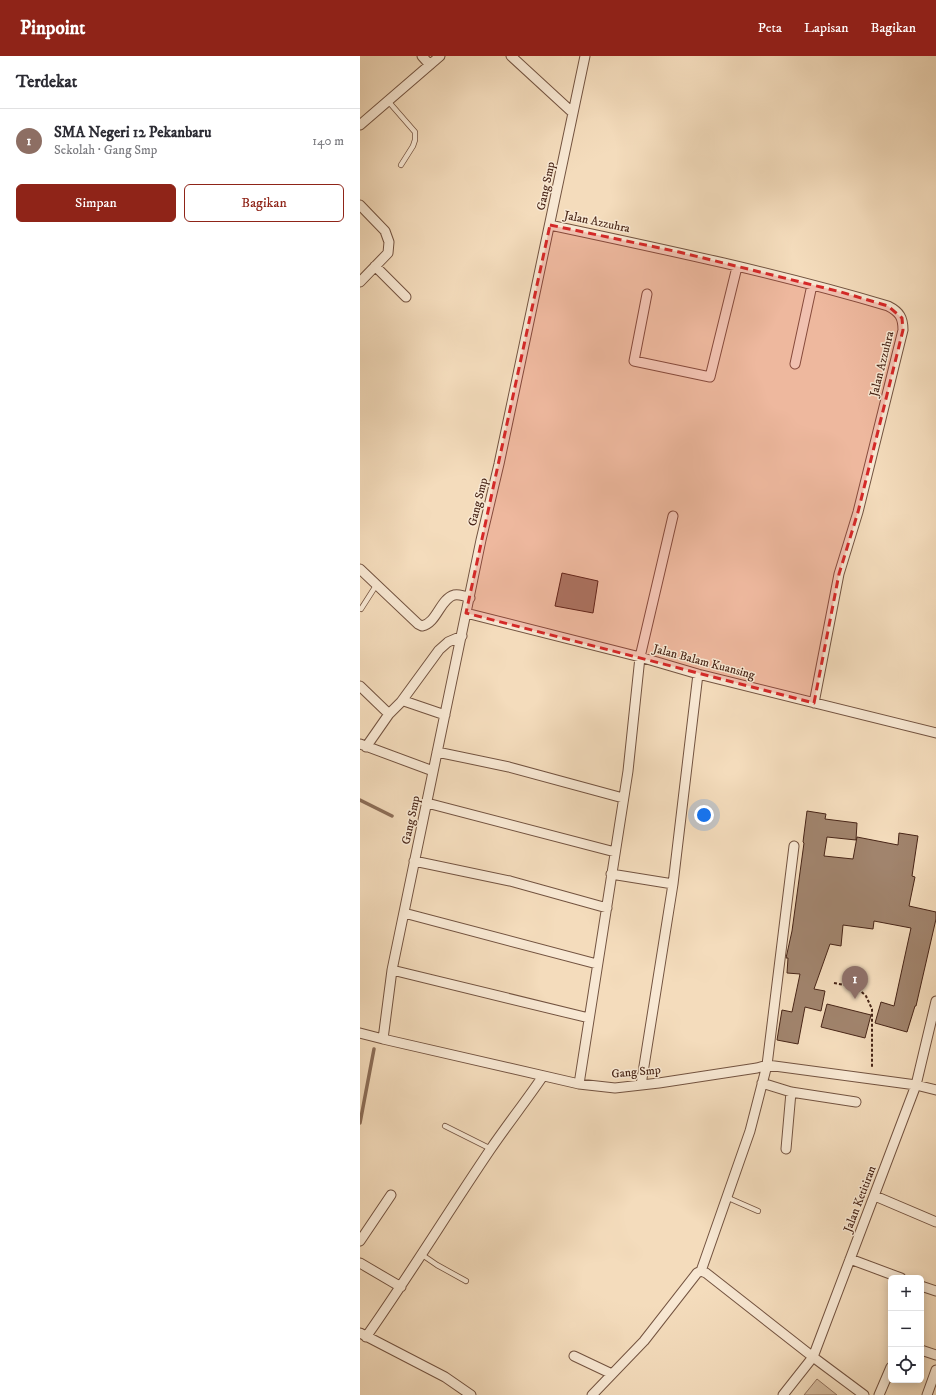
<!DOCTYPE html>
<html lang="id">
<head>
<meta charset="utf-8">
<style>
  body { margin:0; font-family:"IM FELL DW Pica",serif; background:#f2f2f3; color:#2b2b33 }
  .controls { position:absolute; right:12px; bottom:12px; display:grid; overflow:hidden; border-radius:6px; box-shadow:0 2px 10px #0003 }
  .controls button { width:36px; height:36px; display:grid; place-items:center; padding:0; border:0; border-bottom:1px solid #e1e1e2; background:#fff; color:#2b2b33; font:20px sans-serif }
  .you { position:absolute; left:344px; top:759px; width:14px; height:14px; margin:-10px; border:3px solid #fff; border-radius:50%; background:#1a73e8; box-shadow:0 0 0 6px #1a73e833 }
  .badge { display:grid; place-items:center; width:26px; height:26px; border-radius:50%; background:#8f2418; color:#fff; font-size:13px; font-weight:700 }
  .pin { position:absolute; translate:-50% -33px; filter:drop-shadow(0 1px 2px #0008) }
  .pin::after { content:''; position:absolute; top:21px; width:14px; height:12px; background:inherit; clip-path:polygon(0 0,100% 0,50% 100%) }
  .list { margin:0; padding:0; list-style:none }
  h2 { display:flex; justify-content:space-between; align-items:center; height:52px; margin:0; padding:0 16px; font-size:17px }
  h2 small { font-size:13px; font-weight:400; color:#7c7c81 }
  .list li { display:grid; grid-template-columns:26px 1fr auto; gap:12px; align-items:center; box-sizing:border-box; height:64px; padding:0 16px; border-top:1px solid #e1e1e2 }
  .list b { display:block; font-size:15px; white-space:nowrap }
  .list p { margin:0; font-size:13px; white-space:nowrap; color:#7c7c81 }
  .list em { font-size:13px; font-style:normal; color:#7c7c81 }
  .actions { display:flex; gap:8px; padding:12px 16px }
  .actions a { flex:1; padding:9px 0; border:1px solid #8f2418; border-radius:6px; text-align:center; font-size:14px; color:#8f2418 }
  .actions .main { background:#8f2418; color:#fff }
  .icon { flex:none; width:22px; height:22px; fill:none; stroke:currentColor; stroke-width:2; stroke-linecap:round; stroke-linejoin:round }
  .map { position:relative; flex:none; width:576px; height:1339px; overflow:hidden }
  header { display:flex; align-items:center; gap:24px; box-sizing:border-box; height:56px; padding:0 20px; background:#8f2418; color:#fff }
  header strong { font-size:19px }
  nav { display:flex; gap:22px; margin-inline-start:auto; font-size:14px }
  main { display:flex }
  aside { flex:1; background:#fff }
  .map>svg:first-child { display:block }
  .green { fill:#d7bda0; stroke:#90715c }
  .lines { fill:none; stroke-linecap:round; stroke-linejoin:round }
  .stream { stroke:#8c6e58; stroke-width:3.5 }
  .building { fill:#a1846d; stroke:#482517 }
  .service-casing { stroke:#735340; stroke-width:6 }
  .minor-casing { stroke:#735340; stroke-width:11 }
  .path { stroke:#482517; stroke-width:2; stroke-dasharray:3 2; stroke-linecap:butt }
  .service { stroke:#f8e8d3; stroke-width:4.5 }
  .minor { stroke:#f8e8d3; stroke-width:9 }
  .marked { fill:#d62828; fill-opacity:0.2; stroke:#d62828; stroke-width:3; stroke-dasharray:8 5; stroke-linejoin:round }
  .labels { text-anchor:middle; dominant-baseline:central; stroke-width:3; stroke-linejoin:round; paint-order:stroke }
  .street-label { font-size:12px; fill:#482517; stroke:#f8e8d3 }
</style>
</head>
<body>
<header>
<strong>Pinpoint</strong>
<nav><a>Peta</a><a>Lapisan</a><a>Bagikan</a></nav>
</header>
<main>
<aside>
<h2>Terdekat<small></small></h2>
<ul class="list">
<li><span class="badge" style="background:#8d6e63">1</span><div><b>SMA Negeri 12 Pekanbaru</b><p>Sekolah · Gang Smp</p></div><em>140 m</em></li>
</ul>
<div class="actions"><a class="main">Simpan</a><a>Bagikan</a></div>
</aside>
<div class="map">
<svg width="576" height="1339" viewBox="0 0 576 1339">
  <rect width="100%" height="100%" fill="#f4dcbc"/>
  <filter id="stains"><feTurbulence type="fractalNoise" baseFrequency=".005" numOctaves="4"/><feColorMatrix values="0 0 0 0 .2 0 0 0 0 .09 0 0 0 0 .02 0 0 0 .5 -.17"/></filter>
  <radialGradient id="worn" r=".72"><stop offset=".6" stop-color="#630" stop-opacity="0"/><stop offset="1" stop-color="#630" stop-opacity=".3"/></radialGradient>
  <!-- green -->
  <path class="green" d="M 457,1323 L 477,1339 L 444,1339 Z"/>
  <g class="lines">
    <!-- stream -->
    <path class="stream" d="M 0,744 L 32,760
      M 0,1067 L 14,993"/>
  </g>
  <!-- building -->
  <path class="building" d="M 202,517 L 238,525 L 233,557 L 195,550 Z
    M 447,755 L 466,758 L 465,763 L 497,767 L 496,784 L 467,781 L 464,800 L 493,803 L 497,781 L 538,789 L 539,777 L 558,780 L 552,820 L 555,821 L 549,850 L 576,856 L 576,863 L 556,950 L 555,950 L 547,976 L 515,967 L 521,946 L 534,950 L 551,872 L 514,865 L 513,873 L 483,869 L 481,890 L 470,888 L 454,933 L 465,935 L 461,955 L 445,951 L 438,988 L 417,984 L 422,954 L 432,956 L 440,918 L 427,917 L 428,902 L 426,902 L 432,875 L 444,787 L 443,786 Z
    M 467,948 L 511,959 L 505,982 L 461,971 Z"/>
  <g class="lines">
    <defs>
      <path id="service" d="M 28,45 L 55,76 L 55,84 L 53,90 L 41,109
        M 1,553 L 17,528
        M 85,1070 L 131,1093
        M 366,1141 L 398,1155
        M 61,1198 L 77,1209 L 106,1225"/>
      <path id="minor" d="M 62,0 L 70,9
        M 151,0 L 213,57
        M 225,0 L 139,408 L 121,484 L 32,914 L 23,983 L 219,1028 L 255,1032 L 299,1027 L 397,1012 L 407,1009 L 556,1029 L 576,1034
        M 0,69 L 80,0
        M 0,149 L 25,175 L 29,186 L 28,197 L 0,226
        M 190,169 C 303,193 417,217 528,250 C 540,256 543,262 543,274 L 498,456 L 479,518 L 454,647
        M 15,210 L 46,241
        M 287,238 L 274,305 L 350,321 L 377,211
        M 435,308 L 452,229
        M 0,513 L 58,568 L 62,570 C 77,567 80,543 94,539 C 99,538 105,540 110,542
        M 106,557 L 280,601 L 338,618 L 576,677
        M 0,630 L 29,658 L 41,646 L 44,645 L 85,659
        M 41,646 L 79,594 L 88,586 L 102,580
        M 0,688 L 73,715
        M 6,691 L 29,658
        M 77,696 L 149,711 L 263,742
        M 67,747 L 255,796
        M 54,805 L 150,825 L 247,852
        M 251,818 L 313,828
        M 44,857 L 237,908
        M 32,914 L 229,962
        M 0,977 L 23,983
        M 402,1027 L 431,1036 L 496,1046
        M 219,1028 L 268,715 L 280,601 L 313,460
        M 281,1029 L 313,828 L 338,618
        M 426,1093 L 431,1036
        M 515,1140 L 576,1166
        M 0,1185 L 31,1139
        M 490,1203 L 541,1222
        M 0,1207 L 41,1231
        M 341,1215 L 390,1075 L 407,1009 L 434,790
        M 561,1230 L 576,1235
        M 0,1277 L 85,1321 L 111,1339
        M 6,1281 C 49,1220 88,1156 130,1094 C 147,1069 166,1045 183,1020
        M 561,1294 L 576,1299
        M 214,1300 L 252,1318
        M 232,1339 L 284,1285 L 337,1217 L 341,1215 L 346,1217 L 453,1301 L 504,1339
        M 423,1339 L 453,1301 L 556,1029 L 576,945
        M 519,1339 L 531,1311
        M 567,1339 L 576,1314"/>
    </defs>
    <!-- service casing -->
    <use href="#service" class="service-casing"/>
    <!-- minor casing -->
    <use href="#minor" class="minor-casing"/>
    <!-- path -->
    <path class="path" d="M 474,927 L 496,931 L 506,940 L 512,953 L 512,1012"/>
    <!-- service -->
    <use href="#service" class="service"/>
    <!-- minor -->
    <use href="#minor" class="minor"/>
  </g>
  <!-- marked area -->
  <path class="marked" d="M 190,169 L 319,196 L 481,236 L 528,250 L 542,262 L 543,274 L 498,456 L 479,518 L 454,647 L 106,557 Z"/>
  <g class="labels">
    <!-- street labels -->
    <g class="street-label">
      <text transform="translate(186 130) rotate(-78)">Gang Smp</text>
      <text transform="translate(237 166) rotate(12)">Jalan Azzuhra</text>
      <text transform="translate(522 308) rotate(-76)">Jalan Azzuhra</text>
      <text transform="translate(118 446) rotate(-76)">Gang Smp</text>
      <text transform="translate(344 606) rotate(15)">Jalan Balam Kuansing</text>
      <text transform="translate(51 764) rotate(-78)">Gang Smp</text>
      <text transform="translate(276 1016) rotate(-5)">Gang Smp</text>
      <text transform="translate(500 1143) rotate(-69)">Jalan Ketitiran</text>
    </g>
  </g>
  <rect width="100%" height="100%" filter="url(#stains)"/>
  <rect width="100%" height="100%" fill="url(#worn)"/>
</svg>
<div class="controls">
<button>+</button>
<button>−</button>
<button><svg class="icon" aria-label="locate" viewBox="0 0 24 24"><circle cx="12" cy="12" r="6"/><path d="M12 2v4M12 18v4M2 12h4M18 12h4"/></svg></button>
</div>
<div class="you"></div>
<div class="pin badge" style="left:495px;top:943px;background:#8d6e63">1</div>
</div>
</main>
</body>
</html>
